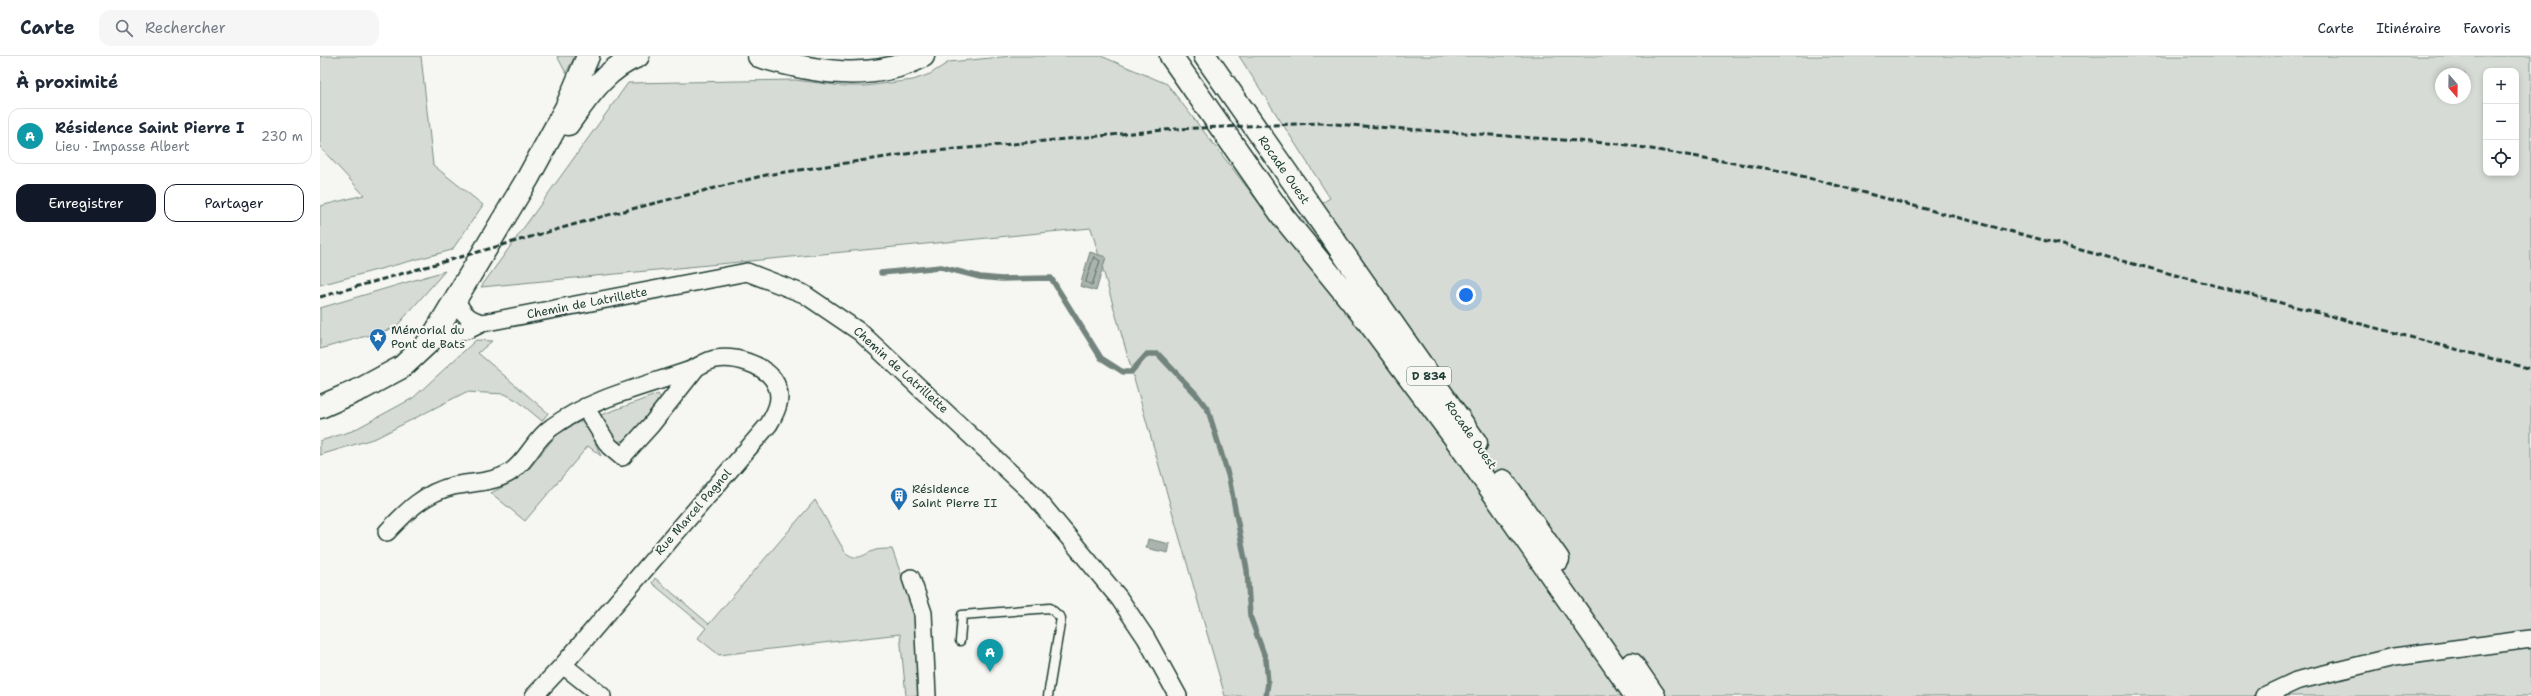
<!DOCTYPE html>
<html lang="fr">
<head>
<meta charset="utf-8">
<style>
  body { margin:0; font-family:"Shantell Sans",sans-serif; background:#f6f6f7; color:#1f2937 }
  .controls { position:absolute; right:12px; top:12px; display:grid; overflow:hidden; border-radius:8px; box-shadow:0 2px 6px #0003 }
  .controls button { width:36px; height:36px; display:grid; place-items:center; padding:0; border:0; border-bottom:1px solid #e0e1e3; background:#fff; color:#1f2937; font:20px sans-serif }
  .compass { position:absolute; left:2115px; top:12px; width:36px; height:36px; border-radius:50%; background:#fff; box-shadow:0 2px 6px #0003; rotate:160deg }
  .you { position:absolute; left:1146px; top:239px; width:14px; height:14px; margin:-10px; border:3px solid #fff; border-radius:50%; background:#1a73e8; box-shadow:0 0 0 6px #1a73e833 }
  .badge { display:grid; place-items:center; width:26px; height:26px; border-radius:50%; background:#111827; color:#fff; font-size:13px; font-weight:700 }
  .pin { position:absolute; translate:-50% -33px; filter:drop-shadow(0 1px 2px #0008) }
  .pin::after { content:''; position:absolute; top:21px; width:14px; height:12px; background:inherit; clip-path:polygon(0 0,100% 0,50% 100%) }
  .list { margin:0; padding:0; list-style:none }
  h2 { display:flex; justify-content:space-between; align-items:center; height:52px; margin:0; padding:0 16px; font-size:17px }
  h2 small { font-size:13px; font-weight:400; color:#747a83 }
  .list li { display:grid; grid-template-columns:26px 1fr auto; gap:12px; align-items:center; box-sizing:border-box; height:56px; margin:0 8px 8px; padding:0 8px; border:1px solid #e0e1e3; border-radius:12px }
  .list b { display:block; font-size:15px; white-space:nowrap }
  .list p { margin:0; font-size:13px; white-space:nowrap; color:#747a83 }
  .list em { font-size:13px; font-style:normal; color:#747a83 }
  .actions { display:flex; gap:8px; padding:12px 16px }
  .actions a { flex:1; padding:9px 0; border:1px solid #111827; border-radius:12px; text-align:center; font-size:14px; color:#111827 }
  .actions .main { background:#111827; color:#fff }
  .icon { flex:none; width:22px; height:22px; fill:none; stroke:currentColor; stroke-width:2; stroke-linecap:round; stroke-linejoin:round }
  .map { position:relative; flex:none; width:2211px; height:640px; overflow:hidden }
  header { display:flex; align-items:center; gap:24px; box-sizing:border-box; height:56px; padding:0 20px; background:#fff; border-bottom:1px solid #e0e1e3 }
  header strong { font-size:19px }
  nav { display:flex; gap:22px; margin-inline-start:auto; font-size:14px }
  .search { width:280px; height:36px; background:#f6f6f7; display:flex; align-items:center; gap:10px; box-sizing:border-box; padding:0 14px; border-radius:12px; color:#747a83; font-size:15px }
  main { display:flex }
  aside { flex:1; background:#fff }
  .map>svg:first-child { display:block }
  .green { fill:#d6dbd6; stroke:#7a8c85; fill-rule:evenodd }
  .water { fill:#aab3ae; stroke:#72847d }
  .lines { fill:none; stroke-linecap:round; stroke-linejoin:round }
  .shore { stroke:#576c65; stroke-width:1 }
  .stream { stroke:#72847d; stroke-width:5.5 }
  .service-casing { stroke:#1f3d34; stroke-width:11 }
  .minor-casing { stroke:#1f3d34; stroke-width:20 }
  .secondary-casing { stroke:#1f3d34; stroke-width:25 }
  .primary-casing { stroke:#1f3d34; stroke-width:25 }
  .service { stroke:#f6f6f2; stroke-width:8 }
  .minor { stroke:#f6f6f2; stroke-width:17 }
  .secondary { stroke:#f6f6f2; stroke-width:22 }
  .primary { stroke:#f6f6f2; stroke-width:22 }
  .rail { stroke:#1f3d34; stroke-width:3; stroke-dasharray:6 3; stroke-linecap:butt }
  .labels { text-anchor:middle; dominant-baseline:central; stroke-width:4; stroke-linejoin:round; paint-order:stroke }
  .shield { fill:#f6f6f2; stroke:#60746d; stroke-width:1 }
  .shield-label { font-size:11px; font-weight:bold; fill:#1f3d34 }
  .street-label { font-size:12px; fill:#1f3d34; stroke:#f6f6f2 }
  .poi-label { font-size:12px; fill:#1f3d34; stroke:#f6f6f2; text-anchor:start }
</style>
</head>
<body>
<header>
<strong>Carte</strong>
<div class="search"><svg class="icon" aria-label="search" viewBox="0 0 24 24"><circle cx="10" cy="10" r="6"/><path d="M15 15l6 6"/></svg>Rechercher</div>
<nav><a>Carte</a><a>Itinéraire</a><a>Favoris</a></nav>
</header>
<main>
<aside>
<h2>À proximité<small></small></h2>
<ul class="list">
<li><span class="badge" style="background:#0f9aa8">A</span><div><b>Résidence Saint Pierre I</b><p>Lieu · Impasse Albert</p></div><em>230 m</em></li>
</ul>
<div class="actions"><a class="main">Enregistrer</a><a>Partager</a></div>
</aside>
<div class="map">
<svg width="2211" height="640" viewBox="0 0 2211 640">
  <rect width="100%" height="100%" fill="#f6f6f2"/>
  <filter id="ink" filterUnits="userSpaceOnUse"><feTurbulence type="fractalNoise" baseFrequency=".025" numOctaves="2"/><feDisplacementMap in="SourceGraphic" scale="8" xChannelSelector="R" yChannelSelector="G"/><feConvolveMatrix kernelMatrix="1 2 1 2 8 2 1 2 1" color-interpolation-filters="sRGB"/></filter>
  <g filter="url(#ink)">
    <!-- green -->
    <path class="green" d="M 0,0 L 101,0 L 113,109 L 163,149 L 132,194 L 0,229 L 0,150 L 44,139 L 0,91 Z
      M 237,0 L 255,0 L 246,17 Z
      M 692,0 L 781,0 L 847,28 L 960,174 L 1010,142 L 919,0 L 2211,0 L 2211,640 L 905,640 L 771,172 L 161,231 L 308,27 L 475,24 L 523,30 L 545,30 L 593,24 L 610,18 L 629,6 ZM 2166,15 L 2196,15 L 2196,117 L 2166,117 ZM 2121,18 L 2145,18 L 2145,42 L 2121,42 Z
      M 125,215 L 75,272 L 0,293 L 0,252 Z
      M 156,284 L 172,285 L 158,297 L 228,357 L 222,365 L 198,345 L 185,338 L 146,336 L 56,382 L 0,399 L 0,385 L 32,375 L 93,342 Z
      M 338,338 L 342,344 L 305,384 L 296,386 L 285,371 L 281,359 Z
      M 265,364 L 281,400 L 268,390 L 205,465 L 171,437 L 196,424 L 209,413 L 240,374 Z
      M 495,444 L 525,496 C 538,507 543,498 556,494 C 561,493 567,493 572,493 L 596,560 L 598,640 L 586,640 L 580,578 L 399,599 L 378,582 L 386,572 L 332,527 L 335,522 L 389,568 Z"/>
    <!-- water -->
    <path class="water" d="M 770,196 L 786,201 L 776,235 L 760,230 Z
      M 828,483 L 850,488 L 848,497 L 826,492 Z"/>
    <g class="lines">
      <!-- shore -->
      <path class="shore" d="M 774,201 L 780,205 L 772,229 L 766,226 Z"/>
      <!-- stream -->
      <path class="stream" d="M 561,217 L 621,211 L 660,221 L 681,223 L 731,222 L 781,302 L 803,316 L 811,316 L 827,298 L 838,298 L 876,338 L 888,354 L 909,422 L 927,514 L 930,560 L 946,604 L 948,627 L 946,640"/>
      <defs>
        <path id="service" d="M 640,585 L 642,559 L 730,552 L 741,562 L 728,640"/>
        <path id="minor" d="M 135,242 C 142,256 146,263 162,267
          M 111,284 L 150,273 L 162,267 L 427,216 L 484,238 L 540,276 L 712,437 L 799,542 L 826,582 L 858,640
          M 265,351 L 289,390 L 302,401 L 331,369 L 376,312
          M 67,476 C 87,455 104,437 133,430 C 152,426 172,427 189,417 C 207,406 214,383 232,371 C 272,342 322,331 368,315 C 377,312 387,304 396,303 C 415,300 442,308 453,323 C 464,339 458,353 449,368 L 243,609 L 214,640
          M 591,522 L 603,557 L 607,640
          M 243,609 L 282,640
          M 1944,640 L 1976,625 L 2074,601 L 2211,583"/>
        <path id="secondary" d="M 248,68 C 267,42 286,12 318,0
          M 0,351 L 43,332 L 82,311 L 111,284 L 208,122 L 246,52 L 268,0"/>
        <path id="primary" d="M 439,0 C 492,16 552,27 603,0
          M 851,0 L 964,162 L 1047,264 L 1135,382 L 1316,640
          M 885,0 L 1156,387
          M 1183,425 L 1238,503
          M 1312,608 L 1334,640"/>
      </defs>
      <!-- service casing -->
      <use href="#service" class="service-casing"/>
      <!-- minor casing -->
      <use href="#minor" class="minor-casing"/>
      <!-- secondary casing -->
      <use href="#secondary" class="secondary-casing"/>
      <!-- primary casing -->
      <use href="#primary" class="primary-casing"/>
      <!-- service -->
      <use href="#service" class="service"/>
      <!-- minor -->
      <use href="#minor" class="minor"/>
      <!-- secondary -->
      <use href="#secondary" class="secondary"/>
      <!-- primary -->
      <use href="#primary" class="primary"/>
      <!-- rail -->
      <path class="rail" d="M 0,241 L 284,160 L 446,119 L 593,97 L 856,73 L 1000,67 L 1301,88 L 1462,115 L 2211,313"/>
    </g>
  </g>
  <!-- icons -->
  <defs>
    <symbol id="sight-pin" viewBox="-11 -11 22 30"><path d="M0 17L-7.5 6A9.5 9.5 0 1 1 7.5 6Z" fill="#1f6fb2" stroke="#f6f6f2"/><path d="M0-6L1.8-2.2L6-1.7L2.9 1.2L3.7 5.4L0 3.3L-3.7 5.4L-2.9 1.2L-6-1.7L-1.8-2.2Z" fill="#fff"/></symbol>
    <symbol id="building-pin" viewBox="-11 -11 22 30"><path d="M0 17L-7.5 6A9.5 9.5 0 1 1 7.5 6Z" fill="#1f6fb2" stroke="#f6f6f2"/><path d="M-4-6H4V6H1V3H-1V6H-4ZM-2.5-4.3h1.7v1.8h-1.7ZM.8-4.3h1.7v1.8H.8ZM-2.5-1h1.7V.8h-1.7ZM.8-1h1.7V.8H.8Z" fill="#fff"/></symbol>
  </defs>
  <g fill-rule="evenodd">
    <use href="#sight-pin" x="48" y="271" width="20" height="27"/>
    <use href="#building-pin" x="569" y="430" width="20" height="27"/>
  </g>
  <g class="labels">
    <!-- shield labels -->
    <rect class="shield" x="1087" y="311" width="44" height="18" rx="3"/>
    <g class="shield-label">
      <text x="1109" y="320">D 834</text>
    </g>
    <!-- street labels -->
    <g class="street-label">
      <text transform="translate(964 114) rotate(55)">Rocade Ouest</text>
      <text transform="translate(267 247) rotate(-11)">Chemin de Latrillette</text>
      <text transform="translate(581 314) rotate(42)">Chemin de Latrillette</text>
      <text transform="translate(1151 379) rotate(55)">Rocade Ouest</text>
      <text transform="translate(373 456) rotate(-49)">Rue Marcel Pagnol</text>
    </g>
    <!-- poi labels -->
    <g class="poi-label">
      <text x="71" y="274">Mémorial du<tspan x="71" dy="14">Pont de Bats</tspan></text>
      <text x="592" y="433">Résidence<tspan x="592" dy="14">Saint Pierre II</tspan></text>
    </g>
  </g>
</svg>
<div class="controls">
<button>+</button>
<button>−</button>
<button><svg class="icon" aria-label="locate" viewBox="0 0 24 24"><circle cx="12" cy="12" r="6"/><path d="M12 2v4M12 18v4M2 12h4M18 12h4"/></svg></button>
</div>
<svg class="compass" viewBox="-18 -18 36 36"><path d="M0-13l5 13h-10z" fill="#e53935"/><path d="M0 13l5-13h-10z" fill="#747a83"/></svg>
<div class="you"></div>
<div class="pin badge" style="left:670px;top:616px;background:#0f9aa8">A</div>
</div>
</main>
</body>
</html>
